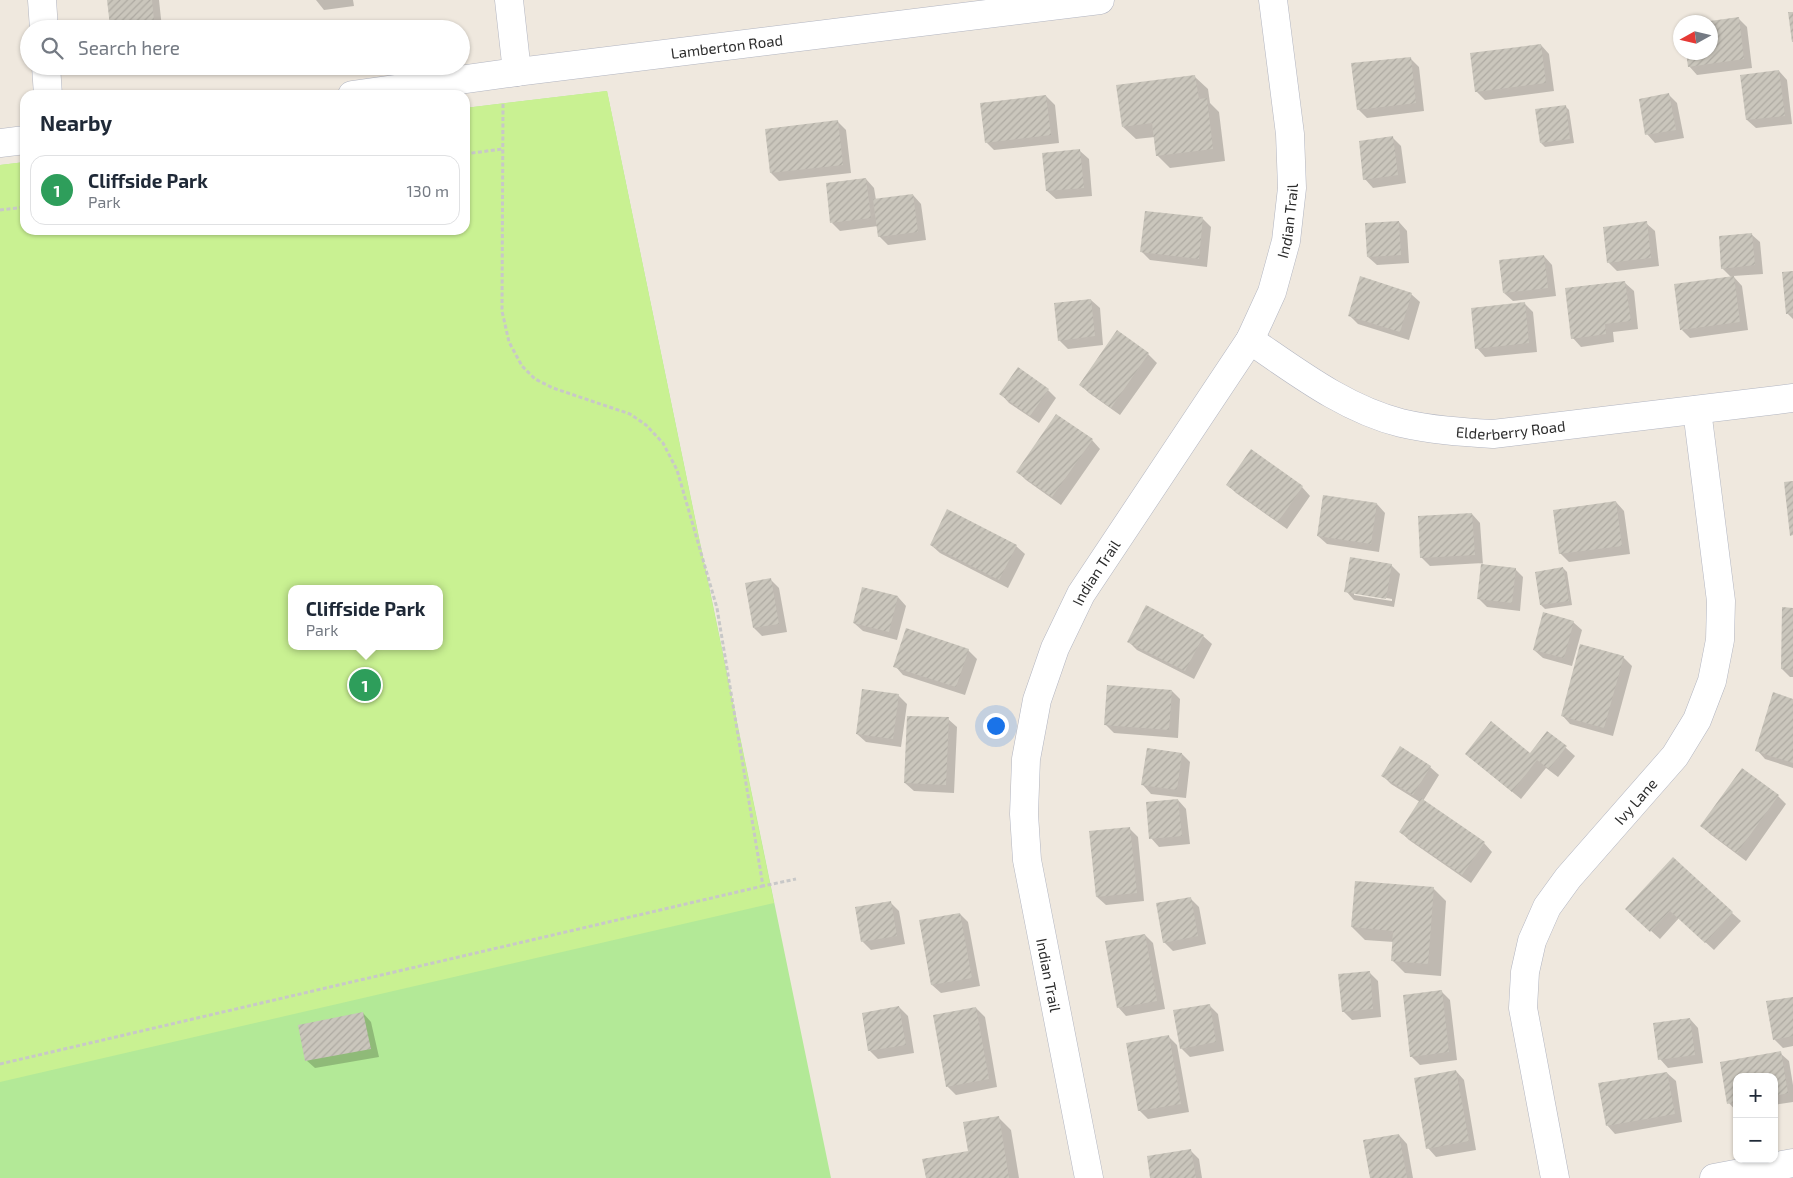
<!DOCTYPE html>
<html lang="en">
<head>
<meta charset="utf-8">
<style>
  body { margin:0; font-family:"Exo 2",sans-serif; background:#f2f2f3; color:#1f2937 }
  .controls { position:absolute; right:15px; bottom:15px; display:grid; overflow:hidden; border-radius:10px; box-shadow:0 1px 4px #0004 }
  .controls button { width:45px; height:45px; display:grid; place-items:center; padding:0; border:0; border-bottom:1px solid #e0e1e3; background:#fff; color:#1f2937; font:25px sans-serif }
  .compass { position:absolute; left:1673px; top:15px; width:45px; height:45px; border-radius:50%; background:#fff; box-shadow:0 1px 4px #0004; rotate:262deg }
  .you { position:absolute; left:995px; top:725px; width:18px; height:18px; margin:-12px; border:4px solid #fff; border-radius:50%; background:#1a73e8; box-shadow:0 0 0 8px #1a73e833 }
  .badge { display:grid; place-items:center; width:32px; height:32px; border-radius:50%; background:#3b61ff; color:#fff; font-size:16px; font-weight:700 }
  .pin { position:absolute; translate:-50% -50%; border:2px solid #fff; box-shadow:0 1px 5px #0006 }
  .popup { position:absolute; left:288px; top:585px; width:155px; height:65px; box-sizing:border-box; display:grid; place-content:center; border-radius:10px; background:#fff; filter:drop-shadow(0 1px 4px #0005); font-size:16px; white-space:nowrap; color:#747a83 }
  .popup b { font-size:19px; color:#1f2937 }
  .popup::after { content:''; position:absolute; left:50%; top:100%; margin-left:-10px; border:10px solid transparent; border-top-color:#fff }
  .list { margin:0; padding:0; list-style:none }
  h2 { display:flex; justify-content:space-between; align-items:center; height:65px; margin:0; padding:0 20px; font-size:21px }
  h2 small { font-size:16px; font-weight:400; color:#747a83 }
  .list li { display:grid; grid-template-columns:32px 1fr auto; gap:15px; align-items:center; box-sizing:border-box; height:70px; margin:0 10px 10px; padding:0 10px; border:1px solid #e0e1e3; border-radius:15px }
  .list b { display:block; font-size:19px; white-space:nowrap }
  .list p { margin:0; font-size:16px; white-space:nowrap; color:#747a83 }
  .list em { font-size:16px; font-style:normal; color:#747a83 }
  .icon { flex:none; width:28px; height:28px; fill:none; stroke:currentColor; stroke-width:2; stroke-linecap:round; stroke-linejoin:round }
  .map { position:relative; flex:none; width:1793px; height:1178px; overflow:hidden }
  .search { position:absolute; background:#fff; box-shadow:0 1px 4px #0004; left:20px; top:20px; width:450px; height:55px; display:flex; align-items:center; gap:12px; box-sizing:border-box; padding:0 18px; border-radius:28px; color:#747a83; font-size:19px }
  .panel { position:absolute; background:#fff; box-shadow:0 1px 4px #0004; left:20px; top:90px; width:450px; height:145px; border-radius:15px }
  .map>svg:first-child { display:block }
  .grass { fill:#b3e997; fill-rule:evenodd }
  .pitch { fill:#c9f192; fill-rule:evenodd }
  .shadow { fill:#0003; fill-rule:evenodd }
  .building { fill:url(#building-hatch) }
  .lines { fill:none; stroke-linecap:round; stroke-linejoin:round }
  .minor-casing { stroke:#b2b5c1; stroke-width:29 }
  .path { stroke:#c8c8c8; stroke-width:3; stroke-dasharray:4 2.5; stroke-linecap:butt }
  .minor { stroke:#fff; stroke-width:28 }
  .labels { text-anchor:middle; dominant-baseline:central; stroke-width:4.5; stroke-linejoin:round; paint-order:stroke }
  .street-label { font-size:15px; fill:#2c2c2c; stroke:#fff }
</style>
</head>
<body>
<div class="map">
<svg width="1793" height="1178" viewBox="0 0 1793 1178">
  <defs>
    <pattern id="building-hatch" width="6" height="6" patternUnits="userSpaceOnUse" patternTransform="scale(1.25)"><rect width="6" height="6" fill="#cac6bc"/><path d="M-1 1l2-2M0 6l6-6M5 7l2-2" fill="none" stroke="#aeaaa2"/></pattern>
  </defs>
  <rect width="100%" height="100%" fill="#efe8de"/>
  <!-- grass -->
  <path class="grass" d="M 607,91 L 831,1178 L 0,1178 L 0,165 L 25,162 L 25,230 L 465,230 L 465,108 ZM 291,589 L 439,589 L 439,646 L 291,646 Z"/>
  <!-- pitch -->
  <path class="pitch" d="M 607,91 L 774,903 L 0,1082 L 0,165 L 25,162 L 25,230 L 465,230 L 465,108 ZM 291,589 L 439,589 L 439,646 L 291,646 Z"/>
  <!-- shadow -->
  <path class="shadow" d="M 108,0 L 159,0 L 162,28 L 115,29 L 111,25 Z
    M 316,0 L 353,0 L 354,6 L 324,10 Z
    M 1739,19 L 1747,27 L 1752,68 L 1697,75 L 1689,66 L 1710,52 Z
    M 1541,45 L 1549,54 L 1554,91 L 1485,100 L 1476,91 Z
    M 1410,58 L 1419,67 L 1424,111 L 1367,118 L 1358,109 Z
    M 1779,71 L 1787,80 L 1792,124 L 1756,128 L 1747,120 L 1742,76 Z
    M 1195,77 L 1208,89 L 1210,103 L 1219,112 L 1225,161 L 1170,168 L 1157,155 L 1155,137 L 1136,139 L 1123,127 Z
    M 1669,95 L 1677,103 L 1684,138 L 1655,143 L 1647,134 Z
    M 1046,96 L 1055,105 L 1059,143 L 994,150 L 986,142 Z
    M 1565,106 L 1569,110 L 1574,143 L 1545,147 L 1541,143 Z
    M 838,122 L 846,130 L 851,173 L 779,181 L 771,173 Z
    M 1393,138 L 1401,146 L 1406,183 L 1373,188 L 1365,179 Z
    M 1080,151 L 1089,159 L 1092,196 L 1056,199 L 1047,191 Z
    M 866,179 L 874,188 L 876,200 L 913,195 L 921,204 L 926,240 L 888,245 L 879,236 L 878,226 L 840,231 L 832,223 Z
    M 1203,219 L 1211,227 L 1207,267 L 1150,260 L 1142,252 Z
    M 1399,222 L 1407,231 L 1409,263 L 1377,265 L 1368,257 Z
    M 1646,223 L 1655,231 L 1659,266 L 1617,271 L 1608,262 Z
    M 1751,234 L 1760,242 L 1763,274 L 1733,276 L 1742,286 L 1748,330 L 1690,338 L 1682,330 L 1732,278 L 1722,268 Z
    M 1544,256 L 1552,265 L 1556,296 L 1513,301 L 1504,293 Z
    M 1793,272 L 1793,319 L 1787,313 Z
    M 1625,283 L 1634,291 L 1638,329 L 1613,332 L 1614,342 L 1581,347 L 1573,338 Z
    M 1411,294 L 1420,302 L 1409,340 L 1358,324 L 1349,315 Z
    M 1091,300 L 1100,308 L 1103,345 L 1068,349 L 1059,340 Z
    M 1524,303 L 1533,312 L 1537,352 L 1485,357 L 1477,348 Z
    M 1117,332 L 1148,354 L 1157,363 L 1120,415 L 1089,393 L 1080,384 Z
    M 1048,390 L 1056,398 L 1039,423 L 1009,403 L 1001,394 Z
    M 1092,440 L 1100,449 L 1061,505 L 1026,480 L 1018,472 Z
    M 1228,485 L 1302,487 L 1310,496 L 1287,529 L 1236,493 Z
    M 1616,502 L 1624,511 L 1630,554 L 1569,562 L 1560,553 Z
    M 1377,504 L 1385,513 L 1379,552 L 1327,544 L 1318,536 Z
    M 1472,514 L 1480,523 L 1483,565 L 1515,569 L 1523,577 L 1520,611 L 1487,607 L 1479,599 L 1483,563 L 1430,566 L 1422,558 L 1419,517 Z
    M 931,545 L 1016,546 L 1025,554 L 1008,588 L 940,553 Z
    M 1392,566 L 1400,574 L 1394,607 L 1354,600 L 1346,591 ZM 1354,592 L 1392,599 L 1392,601 L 1354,595 Z
    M 1563,568 L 1567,572 L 1572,605 L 1545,609 L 1541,605 Z
    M 771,580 L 779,588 L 787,632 L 762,636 L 754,628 Z
    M 898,597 L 906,606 L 897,640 L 863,631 L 854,623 Z
    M 1793,609 L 1793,677 L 1790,677 L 1782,669 Z
    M 1573,622 L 1582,630 L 1572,666 L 1543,658 L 1534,650 Z
    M 1203,636 L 1212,644 L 1194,679 L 1137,650 L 1128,641 Z
    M 968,650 L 977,659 L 965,695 L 903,675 L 895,666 Z
    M 1623,657 L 1632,666 L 1613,736 L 1570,724 L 1562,715 Z
    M 1172,691 L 1180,699 L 1178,738 L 1114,733 L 1106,725 Z
    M 898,695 L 907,704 L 901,747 L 866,742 L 857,734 Z
    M 1793,700 L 1793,768 L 1765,759 L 1757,750 Z
    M 948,719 L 957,727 L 954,793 L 914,791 L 905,783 Z
    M 1548,732 L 1575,756 L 1558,777 L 1546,768 L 1521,799 L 1466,754 L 1531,754 Z
    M 1182,754 L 1190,762 L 1186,798 L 1151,794 L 1143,785 Z
    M 1430,767 L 1439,775 L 1423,801 L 1484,843 L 1492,852 L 1471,883 L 1409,840 L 1400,831 L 1420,802 L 1391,784 L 1383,776 Z
    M 1778,796 L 1786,804 L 1746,861 L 1710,834 L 1702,826 Z
    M 1178,800 L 1186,809 L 1190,844 L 1159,847 L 1151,838 Z
    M 1129,828 L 1138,837 L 1144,901 L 1106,905 L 1097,897 Z
    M 1433,888 L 1446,901 L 1441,976 L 1405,973 L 1392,960 L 1394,942 L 1365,940 L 1352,927 Z
    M 1190,898 L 1199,907 L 1206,944 L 1173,951 L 1164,942 Z
    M 890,902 L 899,911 L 905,944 L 871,950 L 862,941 Z
    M 1627,909 L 1732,913 L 1741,921 L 1714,950 L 1679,918 L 1660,939 Z
    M 960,914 L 968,922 L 980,986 L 941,993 L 932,985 Z
    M 1145,935 L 1153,943 L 1165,1009 L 1126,1016 L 1118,1007 Z
    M 1369,972 L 1378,981 L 1381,1017 L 1352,1020 L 1343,1011 Z
    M 1441,991 L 1450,1000 L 1457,1060 L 1420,1065 L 1411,1056 Z
    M 1793,998 L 1793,1046 L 1783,1048 L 1774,1039 Z
    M 1209,1005 L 1218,1014 L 1224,1051 L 1190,1057 L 1181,1048 Z
    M 899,1007 L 908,1016 L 914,1053 L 878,1059 L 870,1051 Z
    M 976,1008 L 985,1017 L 997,1087 L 956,1095 L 947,1086 Z
    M 363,1013 L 371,1022 L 379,1057 L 315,1068 L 306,1060 Z
    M 1690,1019 L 1698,1028 L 1703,1063 L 1668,1068 L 1660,1059 Z
    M 1168,1036 L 1177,1045 L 1189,1112 L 1148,1119 L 1139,1110 Z
    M 1780,1053 L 1789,1061 L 1793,1085 L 1793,1102 L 1774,1105 L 1774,1077 L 1737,1077 L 1737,1112 L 1729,1103 L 1721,1063 Z
    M 1456,1071 L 1464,1080 L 1476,1150 L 1436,1157 L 1428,1148 Z
    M 1667,1073 L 1676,1081 L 1682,1122 L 1615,1134 L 1607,1125 Z
    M 998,1117 L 1011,1130 L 1019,1178 L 927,1178 L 970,1152 Z
    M 1399,1135 L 1407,1144 L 1413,1178 L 1371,1178 Z
    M 1190,1150 L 1199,1159 L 1202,1178 L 1152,1178 Z"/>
  <!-- building -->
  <path class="building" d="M 107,0 L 152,0 L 154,20 L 110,26 Z
    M 1788,12 L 1793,12 L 1793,42 L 1792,42 Z
    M 1739,17 L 1744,59 L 1688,67 L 1686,52 L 1710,52 L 1710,21 Z
    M 1541,44 L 1546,83 L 1475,92 L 1470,53 Z
    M 1411,57 L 1416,103 L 1357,110 L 1351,63 Z
    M 1779,70 L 1785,116 L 1746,120 L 1740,75 Z
    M 1195,75 L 1199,99 L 1207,98 L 1213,149 L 1156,156 L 1152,123 L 1122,127 L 1116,85 Z
    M 1669,93 L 1676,130 L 1645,135 L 1639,99 Z
    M 1046,95 L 1051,135 L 985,143 L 980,103 Z
    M 1566,105 L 1570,139 L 1540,143 L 1535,109 Z
    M 838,120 L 843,165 L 770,173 L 765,129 Z
    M 1393,136 L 1398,175 L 1363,180 L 1359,141 Z
    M 1080,149 L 1084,188 L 1046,191 L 1042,153 Z
    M 866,178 L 871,218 L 830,223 L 826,183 Z
    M 913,194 L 918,232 L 878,237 L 873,199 Z
    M 1145,211 L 1203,217 L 1199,259 L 1140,252 Z
    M 1399,221 L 1401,255 L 1367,257 L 1365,223 Z
    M 1647,221 L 1651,258 L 1607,263 L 1603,227 Z
    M 1752,233 L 1755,265 L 1721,269 L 1719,236 Z
    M 1544,255 L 1548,288 L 1503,293 L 1499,260 Z
    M 1793,271 L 1793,313 L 1786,314 L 1782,272 Z
    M 1360,276 L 1412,293 L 1400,332 L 1348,316 Z
    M 1734,276 L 1740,322 L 1680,330 L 1674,284 Z
    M 1625,281 L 1631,321 L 1605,324 L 1606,334 L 1571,339 L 1565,288 Z
    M 1091,299 L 1095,336 L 1058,341 L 1054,303 Z
    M 1525,302 L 1529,343 L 1475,349 L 1471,308 Z
    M 1117,330 L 1149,353 L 1111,408 L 1079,385 Z
    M 1018,367 L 1049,389 L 1030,416 L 999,394 Z
    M 1056,414 L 1093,439 L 1052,497 L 1016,472 Z
    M 1251,449 L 1303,486 L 1278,522 L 1226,485 Z
    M 1793,481 L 1793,535 L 1790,536 L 1784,482 Z
    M 1323,495 L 1377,503 L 1371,544 L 1317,536 Z
    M 1616,501 L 1622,546 L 1559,554 L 1553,510 Z
    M 947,509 L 1017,545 L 999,580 L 930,545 Z
    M 1472,513 L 1475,555 L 1420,558 L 1418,516 Z
    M 1350,557 L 1392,564 L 1386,599 L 1344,592 Z
    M 1481,564 L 1516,568 L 1512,603 L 1477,599 Z
    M 1563,567 L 1569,601 L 1540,605 L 1535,572 Z
    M 771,578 L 779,624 L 753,628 L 745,583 Z
    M 862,587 L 898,596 L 889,632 L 853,623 Z
    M 1146,605 L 1204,635 L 1185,671 L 1127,642 Z
    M 1782,607 L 1793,608 L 1793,670 L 1781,669 Z
    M 1543,612 L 1574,621 L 1564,658 L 1533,650 Z
    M 906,628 L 969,649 L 956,687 L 893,667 Z
    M 1580,644 L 1624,656 L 1604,728 L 1561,716 Z
    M 1107,685 L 1172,690 L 1169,730 L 1104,725 Z
    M 862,689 L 899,694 L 893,739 L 856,734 Z
    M 1773,692 L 1793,699 L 1793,763 L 1755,751 Z
    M 907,716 L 949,717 L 946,785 L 904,783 Z
    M 1491,721 L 1530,753 L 1547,731 L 1567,746 L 1549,769 L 1537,760 L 1512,792 L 1465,754 Z
    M 1400,746 L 1431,766 L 1413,795 L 1381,776 Z
    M 1147,748 L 1182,753 L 1177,790 L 1141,785 Z
    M 1742,768 L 1779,795 L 1737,853 L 1700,826 Z
    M 1421,798 L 1485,842 L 1462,875 L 1399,832 Z
    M 1178,799 L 1182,836 L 1149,839 L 1146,802 Z
    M 1130,827 L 1137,893 L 1096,897 L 1089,831 Z
    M 1673,857 L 1733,912 L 1705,943 L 1670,911 L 1650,932 L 1625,909 Z
    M 1355,881 L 1434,887 L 1428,964 L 1391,961 L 1393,931 L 1351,927 Z
    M 1191,897 L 1198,936 L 1163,943 L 1156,903 Z
    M 891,901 L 897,936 L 861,942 L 855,907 Z
    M 960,913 L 972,978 L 931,985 L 919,920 Z
    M 1145,934 L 1157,1001 L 1117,1008 L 1105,941 Z
    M 1370,971 L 1373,1009 L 1342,1012 L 1338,974 Z
    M 1442,990 L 1449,1052 L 1410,1057 L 1403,995 Z
    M 1793,997 L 1793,1036 L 1773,1040 L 1766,1001 Z
    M 1210,1004 L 1216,1042 L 1180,1049 L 1173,1010 Z
    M 899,1006 L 906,1045 L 868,1051 L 862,1013 Z
    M 976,1007 L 989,1079 L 946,1087 L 933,1015 Z
    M 363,1012 L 371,1049 L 305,1061 L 298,1025 Z
    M 1690,1018 L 1695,1055 L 1658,1060 L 1653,1023 Z
    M 1169,1035 L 1181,1104 L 1138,1111 L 1126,1043 Z
    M 1781,1051 L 1788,1093 L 1774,1096 L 1774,1077 L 1737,1077 L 1737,1102 L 1727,1104 L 1720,1062 Z
    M 1456,1070 L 1469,1141 L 1426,1149 L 1414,1078 Z
    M 1667,1072 L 1675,1114 L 1606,1126 L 1598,1083 Z
    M 999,1116 L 1009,1178 L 926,1178 L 922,1159 L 968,1151 L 963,1122 Z
    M 1399,1134 L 1407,1178 L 1370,1178 L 1363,1140 Z
    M 1191,1149 L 1196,1178 L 1150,1178 L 1147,1156 Z"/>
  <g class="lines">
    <defs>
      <g id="minor">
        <path d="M 42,0 L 44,29"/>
        <path d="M 509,0 L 517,72"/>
        <path d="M 46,66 L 48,95"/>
        <path id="s1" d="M 352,95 L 517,72 L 1100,0"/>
        <path d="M 0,143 L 25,140"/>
        <path id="s2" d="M 1250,340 C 1297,372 1345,409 1401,423 C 1431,430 1461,432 1493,434 L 1793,398"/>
        <path id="s3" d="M 1089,1178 L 1027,860 L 1024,814 L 1026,759 L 1037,700 L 1055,648 L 1081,594 L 1250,340 L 1272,292 L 1286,241 L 1292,188 L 1290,134 L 1273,0"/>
        <path id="s4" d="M 1555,1178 L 1523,1008 L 1525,972 L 1532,941 L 1547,907 L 1568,878 L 1675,756 L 1697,720 L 1712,681 L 1720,640 L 1721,601 L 1697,410"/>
        <path d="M 1714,1178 L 1793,1163"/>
      </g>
    </defs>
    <!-- minor casing -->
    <use href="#minor" class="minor-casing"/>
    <!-- path -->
    <path class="path" d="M 503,104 L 502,311 L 509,342 L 522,366 L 535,379 L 553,388 L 630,414 L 646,425 L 663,443 L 677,470 L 717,608 L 763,886 L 796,879
      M 465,154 L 502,149
      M 0,210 L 25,207
      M 0,1064 L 763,886"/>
    <!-- minor -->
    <use href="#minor" class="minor"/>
  </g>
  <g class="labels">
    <!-- street labels -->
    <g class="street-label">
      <text stroke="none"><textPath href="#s1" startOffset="378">Lamberton Road</textPath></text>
      <text stroke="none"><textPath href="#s3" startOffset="1031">Indian Trail</textPath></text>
      <text stroke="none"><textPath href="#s2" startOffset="284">Elderberry Road</textPath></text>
      <text stroke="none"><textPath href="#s3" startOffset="626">Indian Trail</textPath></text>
      <text stroke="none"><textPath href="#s4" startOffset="416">Ivy Lane</textPath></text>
      <text transform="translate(1049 975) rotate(79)">Indian Trail</text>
    </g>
  </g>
</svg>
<div class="controls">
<button>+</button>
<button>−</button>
</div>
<svg class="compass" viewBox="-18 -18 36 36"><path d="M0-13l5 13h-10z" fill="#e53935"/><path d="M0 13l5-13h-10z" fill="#747a83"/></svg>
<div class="you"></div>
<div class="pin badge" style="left:365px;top:685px;background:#2e9e5b">1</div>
<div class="popup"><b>Cliffside Park</b>Park</div>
<div class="search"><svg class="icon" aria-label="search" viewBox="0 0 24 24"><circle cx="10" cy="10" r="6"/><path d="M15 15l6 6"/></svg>Search here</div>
<section class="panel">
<h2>Nearby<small></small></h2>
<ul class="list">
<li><span class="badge" style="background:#2e9e5b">1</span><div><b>Cliffside Park</b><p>Park</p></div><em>130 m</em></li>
</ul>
</section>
</div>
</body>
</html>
